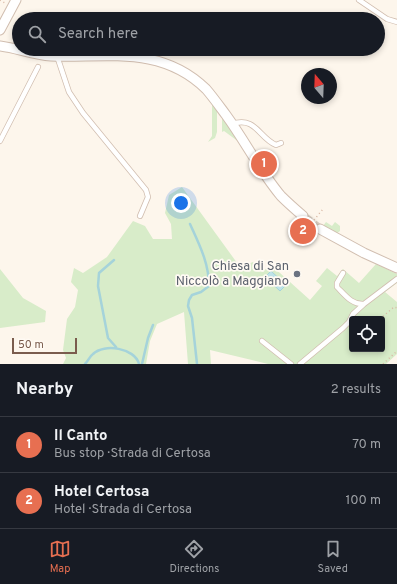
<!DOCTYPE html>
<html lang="en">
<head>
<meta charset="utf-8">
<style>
  body { margin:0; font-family:Overpass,sans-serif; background:#20242c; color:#f1f3f6 }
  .controls { position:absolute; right:12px; bottom:12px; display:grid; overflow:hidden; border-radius:4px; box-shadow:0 2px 6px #0003 }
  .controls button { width:36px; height:36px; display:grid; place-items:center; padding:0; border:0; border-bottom:1px solid #363941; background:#171b24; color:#f1f3f6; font:20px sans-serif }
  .compass { position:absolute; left:301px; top:68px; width:36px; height:36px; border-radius:50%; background:#171b24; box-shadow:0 2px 6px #0003; rotate:341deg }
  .scale { position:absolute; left:12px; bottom:10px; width:65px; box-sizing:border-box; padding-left:4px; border:2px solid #7a5c4d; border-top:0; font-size:11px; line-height:14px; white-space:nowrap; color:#7a5c4d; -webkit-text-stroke:3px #fffaf3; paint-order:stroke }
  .you { position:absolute; left:181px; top:203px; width:14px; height:14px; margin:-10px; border:3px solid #fff; border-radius:50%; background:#1a73e8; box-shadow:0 0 0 6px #1a73e833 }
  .badge { display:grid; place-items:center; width:26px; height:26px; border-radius:50%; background:#e76f51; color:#fff; font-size:13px; font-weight:700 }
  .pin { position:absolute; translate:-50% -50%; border:2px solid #fff; box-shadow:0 1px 4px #0006 }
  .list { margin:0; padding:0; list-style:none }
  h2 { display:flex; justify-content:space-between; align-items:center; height:52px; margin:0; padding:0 16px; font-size:17px }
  h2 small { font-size:13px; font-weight:400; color:#9ea1a6 }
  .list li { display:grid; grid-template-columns:26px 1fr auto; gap:12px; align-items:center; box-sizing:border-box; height:56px; padding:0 16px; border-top:1px solid #363941 }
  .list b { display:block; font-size:15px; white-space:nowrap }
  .list p { margin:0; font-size:13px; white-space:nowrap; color:#9ea1a6 }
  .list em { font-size:13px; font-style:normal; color:#9ea1a6 }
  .icon { flex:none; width:22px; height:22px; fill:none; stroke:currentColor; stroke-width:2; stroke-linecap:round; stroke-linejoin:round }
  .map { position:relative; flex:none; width:397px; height:364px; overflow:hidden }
  .search { position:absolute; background:#171b24; box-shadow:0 2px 6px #0003; left:12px; right:12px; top:12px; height:44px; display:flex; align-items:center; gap:10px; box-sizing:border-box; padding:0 14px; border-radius:22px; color:#9ea1a6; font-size:15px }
  .sheet { height:164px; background:#171b24 }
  nav { display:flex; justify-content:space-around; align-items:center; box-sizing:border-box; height:56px; border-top:1px solid #363941; background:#171b24; font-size:11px; color:#9ea1a6 }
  nav a { display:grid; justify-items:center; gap:2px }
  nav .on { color:#e76f51 }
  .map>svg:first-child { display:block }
  .green { fill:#d8ecc9; fill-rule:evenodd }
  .water { fill:#bfe3e8; stroke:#a5d3da }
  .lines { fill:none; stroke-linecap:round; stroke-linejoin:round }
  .stream { stroke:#a5d3da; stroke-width:2.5 }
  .minor-tunnel { stroke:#dcd0c4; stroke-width:9; stroke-dasharray:9 4.5; stroke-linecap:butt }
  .service-casing { stroke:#d1beb0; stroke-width:6 }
  .minor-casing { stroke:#d1beb0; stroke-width:11 }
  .path { stroke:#d9b8a5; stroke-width:1.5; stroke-dasharray:1 3; stroke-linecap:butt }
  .service { stroke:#fff; stroke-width:4.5 }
  .minor { stroke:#fff; stroke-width:9 }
  .worship-dot { fill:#6b7280; stroke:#fffaf3; stroke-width:1.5 }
  .labels { text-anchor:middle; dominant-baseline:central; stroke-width:3.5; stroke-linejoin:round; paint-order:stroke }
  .worship-label { font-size:13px; fill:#5b616d; stroke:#fffaf3; text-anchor:end }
</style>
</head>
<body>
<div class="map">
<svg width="397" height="364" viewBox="0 0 397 364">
  <rect width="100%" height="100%" fill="#fdf6ec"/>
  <!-- green -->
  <path class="green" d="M 212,102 L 217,110 L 217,132 L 215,138 L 208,142 L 212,136 Z
    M 222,116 L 239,142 L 224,131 L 222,132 Z
    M 182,187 L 240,267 L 253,262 L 263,272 L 270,264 L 310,300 L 322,286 L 316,281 L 327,268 L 337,276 L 343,269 L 359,283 L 376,264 L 397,274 L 397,283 L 385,292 L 397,302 L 397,354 L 386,364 L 268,364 L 210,350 L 211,364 L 188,364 L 184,312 L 157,324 L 150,341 L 146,364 L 63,364 L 66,358 L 63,350 L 67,319 L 75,307 L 78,290 L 71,282 L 74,268 L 83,273 L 107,257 L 133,221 L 145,226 L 153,239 L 172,239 L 171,224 L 165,213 L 169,195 ZM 352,319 L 382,319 L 382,349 L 352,349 Z
    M 326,222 L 332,226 L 335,222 L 340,226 L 340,231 L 336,234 L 323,226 Z
    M 0,269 L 23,298 L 46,311 L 45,322 L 0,328 Z"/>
  <!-- water -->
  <path class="water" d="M 271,271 L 286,285 L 280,291 L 265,277 Z"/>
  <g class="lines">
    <!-- stream -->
    <path class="stream" d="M 190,224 C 199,244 209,263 209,286 L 201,292 L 192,295 L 189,300 L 188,306 L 192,318 L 197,364
      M 114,260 L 99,273 L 98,286 L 108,338 L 116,347
      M 85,364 C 88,361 90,356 93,354 C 104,343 135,348 139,364
      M 142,364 L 148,338 L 153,325"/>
    <!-- minor-tunnel -->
    <path class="minor-tunnel" d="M 303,216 L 320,229"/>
    <defs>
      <path id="service" d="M 359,0 L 387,19 L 397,22
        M 57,56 L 69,92 L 83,113 L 146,190 L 148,197 L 140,216
        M 232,124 C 256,116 259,138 276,145 L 281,143
        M 0,141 L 38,67
        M 343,273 L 337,283 L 337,287 C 345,295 352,305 364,304 L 397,279
        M 262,341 L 291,364
        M 300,364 L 343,328 L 349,322 L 353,314 L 364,304"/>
      <path id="minor" d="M 0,30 L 16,0
        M 0,46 C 17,48 33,55 51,56 C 107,58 161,45 206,89 C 213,97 220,107 226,115 C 245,141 260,171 281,196 C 288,203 296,210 303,216
        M 320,229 L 364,253 L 397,268"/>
    </defs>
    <!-- service casing -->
    <use href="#service" class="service-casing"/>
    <!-- minor casing -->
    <use href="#minor" class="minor-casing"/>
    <!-- path -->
    <path class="path" d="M 0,0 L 5,3
      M 314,220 L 323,209
      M 380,319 L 394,307 L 397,308
      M 383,364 L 397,351"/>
    <!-- service -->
    <use href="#service" class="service"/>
    <!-- minor -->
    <use href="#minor" class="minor"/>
  </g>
  <!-- markers -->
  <circle class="worship-dot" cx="297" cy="274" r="4"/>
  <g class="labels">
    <!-- worship labels -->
    <g class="worship-label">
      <text x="289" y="267">Chiesa di San<tspan x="289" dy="15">Niccolò a Maggiano</tspan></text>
    </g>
  </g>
</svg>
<div class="controls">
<button><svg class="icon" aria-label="locate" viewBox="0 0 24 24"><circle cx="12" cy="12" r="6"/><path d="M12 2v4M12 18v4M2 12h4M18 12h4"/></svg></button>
</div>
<svg class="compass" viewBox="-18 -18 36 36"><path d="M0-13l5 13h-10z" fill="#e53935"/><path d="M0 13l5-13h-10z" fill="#9ea1a6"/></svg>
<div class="scale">50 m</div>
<div class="you"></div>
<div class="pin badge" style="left:264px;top:164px">1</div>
<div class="pin badge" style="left:303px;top:231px">2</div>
<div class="search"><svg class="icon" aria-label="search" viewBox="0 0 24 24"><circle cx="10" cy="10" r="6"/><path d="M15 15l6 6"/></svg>Search here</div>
</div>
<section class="sheet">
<h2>Nearby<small>2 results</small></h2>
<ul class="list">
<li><span class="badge">1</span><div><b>Il Canto</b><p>Bus stop · Strada di Certosa</p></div><em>70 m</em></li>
<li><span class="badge">2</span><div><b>Hotel Certosa</b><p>Hotel · Strada di Certosa</p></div><em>100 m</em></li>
</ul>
</section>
<nav>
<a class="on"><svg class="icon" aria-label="map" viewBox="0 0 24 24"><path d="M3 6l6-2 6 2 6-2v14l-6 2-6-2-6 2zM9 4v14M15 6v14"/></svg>Map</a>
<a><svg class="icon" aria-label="directions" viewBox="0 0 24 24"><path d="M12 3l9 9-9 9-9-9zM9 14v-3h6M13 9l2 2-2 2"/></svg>Directions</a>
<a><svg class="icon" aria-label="saved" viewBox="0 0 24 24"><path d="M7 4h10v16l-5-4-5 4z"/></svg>Saved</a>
</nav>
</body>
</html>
